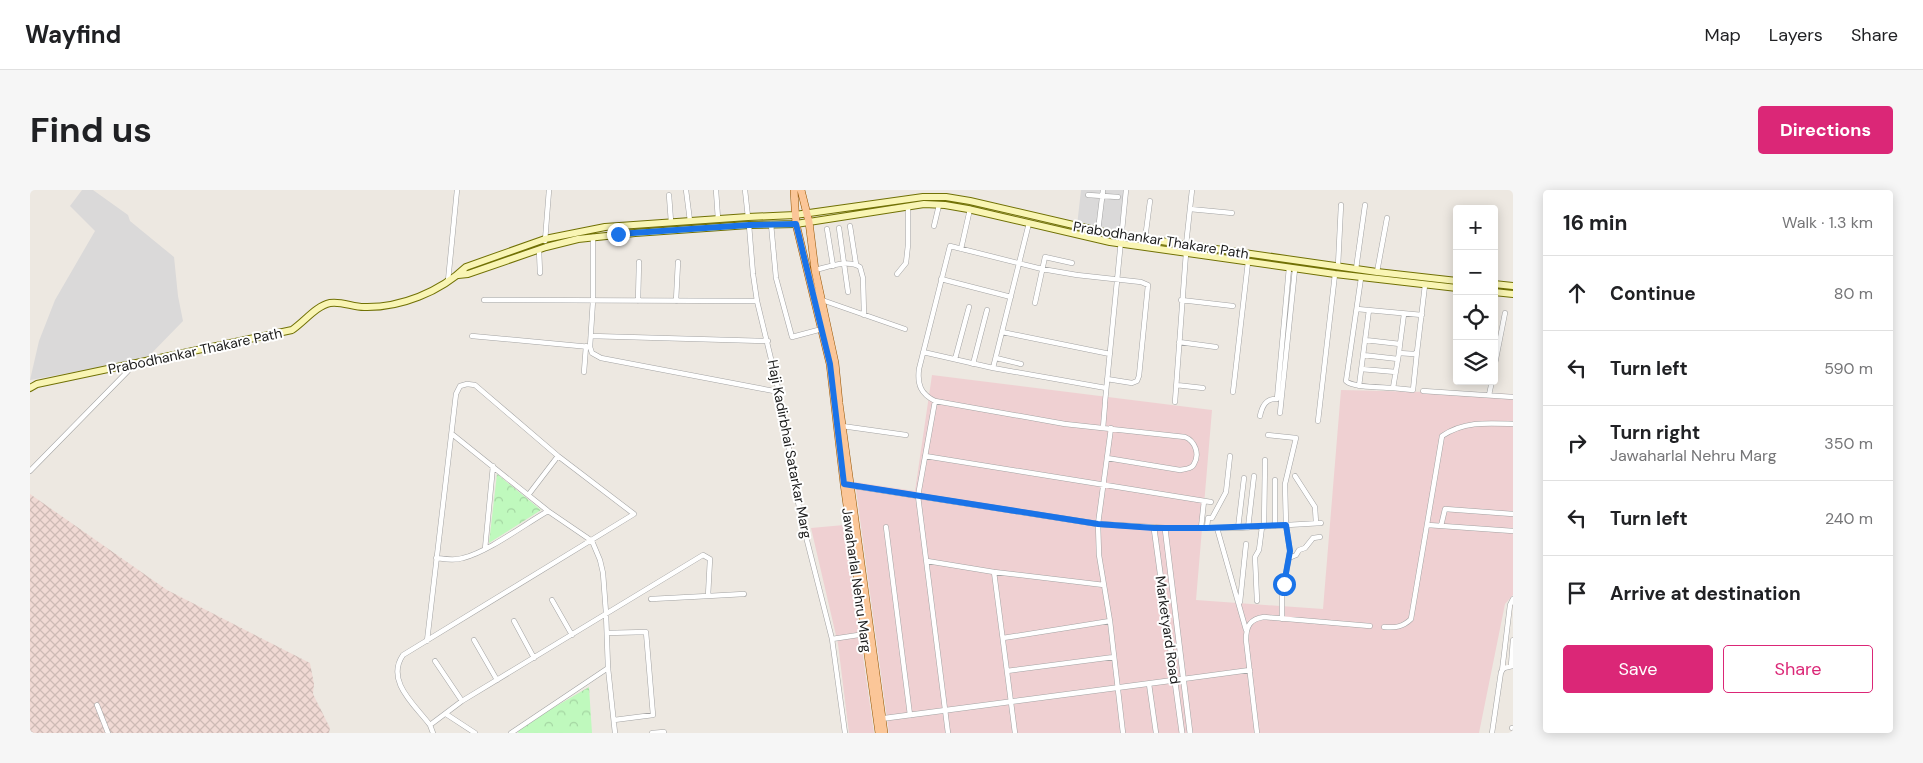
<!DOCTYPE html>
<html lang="en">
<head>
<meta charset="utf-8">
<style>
  body { margin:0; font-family:"DM Sans",sans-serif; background:#f6f6f6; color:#202124 }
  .controls { position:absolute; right:15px; top:15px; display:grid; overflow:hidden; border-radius:5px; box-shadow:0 2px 12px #0003 }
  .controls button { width:45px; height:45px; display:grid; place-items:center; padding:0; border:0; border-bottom:1px solid #e0e0e0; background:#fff; color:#202124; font:25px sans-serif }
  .stop { position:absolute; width:15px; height:15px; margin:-11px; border:4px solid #1a73e8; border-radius:50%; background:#fff }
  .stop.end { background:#1a73e8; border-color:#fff; box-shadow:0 1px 5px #0008 }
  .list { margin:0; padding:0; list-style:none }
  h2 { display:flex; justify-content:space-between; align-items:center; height:65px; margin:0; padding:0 20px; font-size:21px }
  h2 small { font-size:16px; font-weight:400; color:#757577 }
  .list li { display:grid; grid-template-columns:32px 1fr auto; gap:15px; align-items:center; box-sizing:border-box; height:75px; padding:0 20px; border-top:1px solid #e0e0e0 }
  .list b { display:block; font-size:19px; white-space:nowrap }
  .list p { margin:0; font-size:16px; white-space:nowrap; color:#757577 }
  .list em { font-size:16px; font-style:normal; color:#757577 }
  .actions { display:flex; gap:10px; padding:15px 20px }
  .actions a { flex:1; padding:11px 0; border:1px solid #db2777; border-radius:5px; text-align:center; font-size:18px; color:#db2777 }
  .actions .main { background:#db2777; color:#fff }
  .icon { flex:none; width:28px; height:28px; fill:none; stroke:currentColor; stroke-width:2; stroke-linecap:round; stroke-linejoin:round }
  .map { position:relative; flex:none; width:1483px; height:543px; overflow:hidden; border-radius:5px }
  header { display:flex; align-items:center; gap:30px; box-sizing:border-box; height:70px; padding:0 25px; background:#fff; border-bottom:1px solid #e0e0e0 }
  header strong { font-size:24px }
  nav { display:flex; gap:28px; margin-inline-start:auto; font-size:18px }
  .intro { display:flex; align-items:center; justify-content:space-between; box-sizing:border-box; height:120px; padding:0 30px }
  h1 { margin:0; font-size:35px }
  .button { padding:12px 22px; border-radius:5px; background:#db2777; color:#fff; font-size:18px; font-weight:700 }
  main { display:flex; gap:30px; padding:0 30px }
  aside { flex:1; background:#fff; border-radius:5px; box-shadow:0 2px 12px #0003 }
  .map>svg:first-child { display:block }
  .residential { fill:#dad9d9 }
  .commercial { fill:#efd0d2 }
  .military { fill:url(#military-cross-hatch) }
  .park { fill:url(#park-crowns) }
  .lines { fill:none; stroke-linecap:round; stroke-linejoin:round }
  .minor-casing { stroke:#a3a3a3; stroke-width:5.5 }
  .tertiary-casing { stroke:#a3a3a3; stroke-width:6 }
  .secondary-casing { stroke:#717105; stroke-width:8 }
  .primary-casing { stroke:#945300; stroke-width:8 }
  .minor { stroke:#fff; stroke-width:4.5 }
  .tertiary { stroke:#fff; stroke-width:5 }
  .secondary { stroke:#f9f5b4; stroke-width:6 }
  .primary { stroke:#fbc698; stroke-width:7 }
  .route { stroke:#1a73e8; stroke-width:6 }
  .labels { text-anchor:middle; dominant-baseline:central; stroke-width:4; stroke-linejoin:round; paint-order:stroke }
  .street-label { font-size:14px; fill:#1c1c1c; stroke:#fff }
</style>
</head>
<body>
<header>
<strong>Wayfind</strong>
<nav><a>Map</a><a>Layers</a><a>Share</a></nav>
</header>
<div class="intro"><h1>Find us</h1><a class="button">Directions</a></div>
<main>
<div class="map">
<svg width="1483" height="543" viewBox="0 0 1483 543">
  <defs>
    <pattern id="military-cross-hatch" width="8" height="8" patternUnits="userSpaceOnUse" patternTransform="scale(1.25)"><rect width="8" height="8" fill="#f0d9d4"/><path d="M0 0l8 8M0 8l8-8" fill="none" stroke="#cdbab5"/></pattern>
    <pattern id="park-crowns" width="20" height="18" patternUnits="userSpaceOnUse" patternTransform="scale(1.25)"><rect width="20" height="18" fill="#bff9bd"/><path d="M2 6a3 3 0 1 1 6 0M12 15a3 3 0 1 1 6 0" fill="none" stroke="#a4d5a2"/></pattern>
  </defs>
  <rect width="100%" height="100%" fill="#ede8e1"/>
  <!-- residential -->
  <path class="residential" d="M 52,0 L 63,0 L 98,25 L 100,31 L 144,67 L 148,106 L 153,131 L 116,169 L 0,190 L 9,151 L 25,110 L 65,41 L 40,16 Z
    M 1051,0 L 1095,0 L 1091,44 L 1047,36 Z"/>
  <!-- commercial -->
  <path class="commercial" d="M 902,185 L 1182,220 L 1166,410 L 1293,419 L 1311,200 L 1483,204 L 1483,405 L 1475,414 L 1449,543 L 859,543 L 825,292 L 885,301 Z
    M 814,335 L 844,543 L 819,543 L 808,454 L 781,338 Z"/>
  <!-- military -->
  <path class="military" d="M 0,304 L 137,400 L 280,473 L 284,494 L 283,504 L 300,538 L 299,543 L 0,543 Z"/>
  <!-- park -->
  <path class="park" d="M 467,284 L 511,320 L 459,353 Z
    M 559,497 L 562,543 L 489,543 L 485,540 Z"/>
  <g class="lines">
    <defs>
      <path id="minor" d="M 656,0 L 660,31
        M 686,0 L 688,29
        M 715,0 L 718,27
        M 639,5 L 641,32
        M 1058,5 L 1088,7
        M 1160,19 L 1202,23
        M 741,34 L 746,88 L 762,147 L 792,139
        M 719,35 L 723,84 L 727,111 L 749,202 L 770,323 L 802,449 L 835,444
        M 820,36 L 826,74
        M 904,36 L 909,15
        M 809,38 L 818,102
        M 797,39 L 803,76
        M 1068,41 L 1073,0
        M 1115,49 L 1120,11
        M 515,51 L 519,0
        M 1156,55 L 1162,0
        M 931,59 L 940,19
        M 509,60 L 510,83
        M 1308,76 L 1311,15
        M 1326,79 L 1335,15
        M 785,80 C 798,77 818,69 830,77 L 833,88 L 834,125
        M 1347,82 L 1357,28
        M 867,84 L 876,73 L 878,55 L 878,17
        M 1331,88 L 1316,191 C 1323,198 1353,197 1363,198 L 1369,163 L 1384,164 L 1387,162 L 1395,95
        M 911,89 L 981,107
        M 418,91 L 427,0
        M 454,110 L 727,111
        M 792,110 L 875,139
        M 1151,110 L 1203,116
        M 608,111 L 609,72
        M 646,111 L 648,72
        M 1005,113 L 1015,67 L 1042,73
        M 1327,119 L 1392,125
        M 972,142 L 1080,164
        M 442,146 L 560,157 L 562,163 L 571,168 L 749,202
        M 561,146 L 738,151
        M 1335,150 L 1370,154 L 1369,163
        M 1149,152 L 1186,157
        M 1370,154 L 1374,124
        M 560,157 L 563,110 L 563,47
        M 893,162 L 963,178 L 1076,198
        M 1333,165 L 1368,169
        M 966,168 L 991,174
        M 925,169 L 939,117
        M 943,174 L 957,120
        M 963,178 L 999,33
        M 1331,179 L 1366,182
        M 1464,179 L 1475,123
        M 554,182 L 556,156
        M 1146,195 L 1173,198
        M 1329,196 L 1339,120
        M 1363,198 L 1383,200 L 1387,162
        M 1393,201 L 1483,207
        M 1203,202 L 1218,72
        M 1459,205 L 1462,191
        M 905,211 L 888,306 L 918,543
        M 1075,212 L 1096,0
        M 1145,212 L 1156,63
        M 1250,223 L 1265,79
        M 1230,226 C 1232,216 1236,208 1247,209 L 1259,78
        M 1288,231 L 1305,84
        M 812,236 L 876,245
        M 1073,238 L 1075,214
        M 1081,238 L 1068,334 L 1069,365 L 1080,431 L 1093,543
        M 422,244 L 518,321 L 562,351 L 570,370 L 573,383 L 576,423 L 578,478 L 585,543
        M 1238,245 L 1266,248 L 1255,294 L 1256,335 L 1260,361 L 1252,405 L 1252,429
        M 895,266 L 1181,312
        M 1077,268 L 1150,280 C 1155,279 1162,279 1164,274 C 1170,264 1165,251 1155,247 L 1035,234 L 905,211 C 891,204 887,195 889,179 L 920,56 L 1012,79 L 1047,85 L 1111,92 L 1118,95 L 1109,186 L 1107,191 L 1102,193 L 1077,189
        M 0,281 L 98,181 L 97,175
        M 1265,286 L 1285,317 L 1286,333
        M 499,304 L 528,266
        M 1398,335 L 1483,341
        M 1245,336 L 1245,290
        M 1411,336 L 1415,319 L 1483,324
        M 856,337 L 880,525
        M 1234,337 L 1235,270
        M 1135,338 L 1208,338 L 1291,333
        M 1171,338 L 1174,311
        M 1177,338 L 1178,328 L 1182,328 L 1196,302 L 1200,266
        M 1187,338 L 1216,440
        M 1208,338 L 1214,288
        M 1218,338 L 1224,286
        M 455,359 L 463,276
        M 406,368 C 415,369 424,371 433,368 C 458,362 495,334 518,321
        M 1259,368 L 1266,365 L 1269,360 L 1275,358 L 1283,348 L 1290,347
        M 897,371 L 964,382 L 1074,395
        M 964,382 L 985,543
        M 621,409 L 678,406
        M 522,410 L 542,445
        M 1227,411 L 1225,367 L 1229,360 L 1232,337
        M 1210,412 L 1216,354
        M 484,431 L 504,468
        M 1354,437 C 1365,438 1373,437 1381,429 L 1412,246 C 1434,231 1458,233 1483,234
        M 577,443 L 616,442 L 623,525 L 584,530
        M 973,448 L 1080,431
        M 802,449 L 815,543
        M 444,450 L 467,490
        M 397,451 L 426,204 L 430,196 L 437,194 L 445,195 L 528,266 L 604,324 L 373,465 C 355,491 385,515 400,535
        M 405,471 L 432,511
        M 1481,476 L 1483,450
        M 977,481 L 1084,467
        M 1472,481 L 1480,415 L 1483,409
        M 1153,489 L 1220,480
        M 1119,494 L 1126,543
        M 67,515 L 78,543
        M 416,524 L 445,543
        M 1482,538 L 1483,538
        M 403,543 L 400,535 L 432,511 L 673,365 L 680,369 L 678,406 L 714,404
        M 481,543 L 578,478
        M 622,543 L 634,542
        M 1227,543 L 1216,450 C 1216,436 1220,429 1234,427 L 1340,436
        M 1462,543 L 1471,482 L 1474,478 L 1483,476"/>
      <path id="tertiary" d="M 818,295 L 1068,334 L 1135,338 L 1160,543
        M 1124,338 L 1152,543
        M 849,529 L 1153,489"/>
      <path id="secondary" d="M 428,85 L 438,84 L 516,57 L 548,49 L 605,43 L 719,35 L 766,34 L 894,14 L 915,15 L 938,19 L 1080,52 L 1305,84 L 1427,98
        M 1464,94 L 1483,96
        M 1464,102 L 1483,104
        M 0,198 L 7,194 L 262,140 C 274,132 286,116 300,113 C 311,111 323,117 334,117 C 370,118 410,102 436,77 L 515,49 L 575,37 L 718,27 L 765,25 L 893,7 L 916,7 L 940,11 L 1082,44 L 1347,82 L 1427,91"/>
      <path id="primary" d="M 764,0 L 766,34 L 800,174 L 814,294 L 849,543
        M 771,0 L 779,32 L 785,80 L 805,173 L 809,213 L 854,543"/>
    </defs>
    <!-- minor casing -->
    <use href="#minor" class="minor-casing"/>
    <!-- tertiary casing -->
    <use href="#tertiary" class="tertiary-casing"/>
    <!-- secondary casing -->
    <use href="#secondary" class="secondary-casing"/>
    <!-- primary casing -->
    <use href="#primary" class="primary-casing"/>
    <!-- minor -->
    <use href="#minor" class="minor"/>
    <!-- tertiary -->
    <use href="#tertiary" class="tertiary"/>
    <!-- secondary -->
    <use href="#secondary" class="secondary"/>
    <!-- primary -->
    <use href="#primary" class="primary"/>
  </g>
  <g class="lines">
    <!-- route -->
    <path class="route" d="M 588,44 L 719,35 L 766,34 L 800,174 L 814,294 L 1068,334 L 1124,338 L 1176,338 L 1256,335 L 1260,361 L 1254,394"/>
  </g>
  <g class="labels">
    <!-- street labels -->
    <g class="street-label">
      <text transform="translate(1131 50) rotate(9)">Prabodhankar Thakare Path</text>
      <text transform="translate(165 161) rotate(-12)">Prabodhankar Thakare Path</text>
      <text transform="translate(760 259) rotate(79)">Haji Kadirbhai Satarkar Marg</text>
      <text transform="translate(827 390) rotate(82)">Jawaharlal Nehru Marg</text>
      <text transform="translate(1138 440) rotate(82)">Marketyard Road</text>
    </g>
  </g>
</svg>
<div class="controls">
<button>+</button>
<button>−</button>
<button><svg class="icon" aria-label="locate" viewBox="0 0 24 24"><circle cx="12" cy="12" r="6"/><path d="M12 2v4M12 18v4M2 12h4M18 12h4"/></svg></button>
<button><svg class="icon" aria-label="layers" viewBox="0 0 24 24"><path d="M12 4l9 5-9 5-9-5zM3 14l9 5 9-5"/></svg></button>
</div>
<div class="stop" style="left:1254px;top:394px"></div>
<div class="stop end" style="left:588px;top:44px"></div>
</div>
<aside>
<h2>16 min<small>Walk · 1.3 km</small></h2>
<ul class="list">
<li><svg class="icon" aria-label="ahead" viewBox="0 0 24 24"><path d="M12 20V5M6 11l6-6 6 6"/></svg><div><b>Continue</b></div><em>80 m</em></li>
<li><svg class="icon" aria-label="left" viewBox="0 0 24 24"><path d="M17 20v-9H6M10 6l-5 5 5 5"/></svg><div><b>Turn left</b></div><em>590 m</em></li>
<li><svg class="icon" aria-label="right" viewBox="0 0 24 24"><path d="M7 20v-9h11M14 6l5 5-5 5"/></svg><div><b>Turn right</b><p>Jawaharlal Nehru Marg</p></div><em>350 m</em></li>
<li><svg class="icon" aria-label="left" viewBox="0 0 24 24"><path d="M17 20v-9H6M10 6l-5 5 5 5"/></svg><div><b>Turn left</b></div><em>240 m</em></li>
<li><svg class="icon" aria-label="arrive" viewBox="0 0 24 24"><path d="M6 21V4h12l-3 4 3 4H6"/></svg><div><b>Arrive at destination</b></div></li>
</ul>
<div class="actions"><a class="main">Save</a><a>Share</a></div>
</aside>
</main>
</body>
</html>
